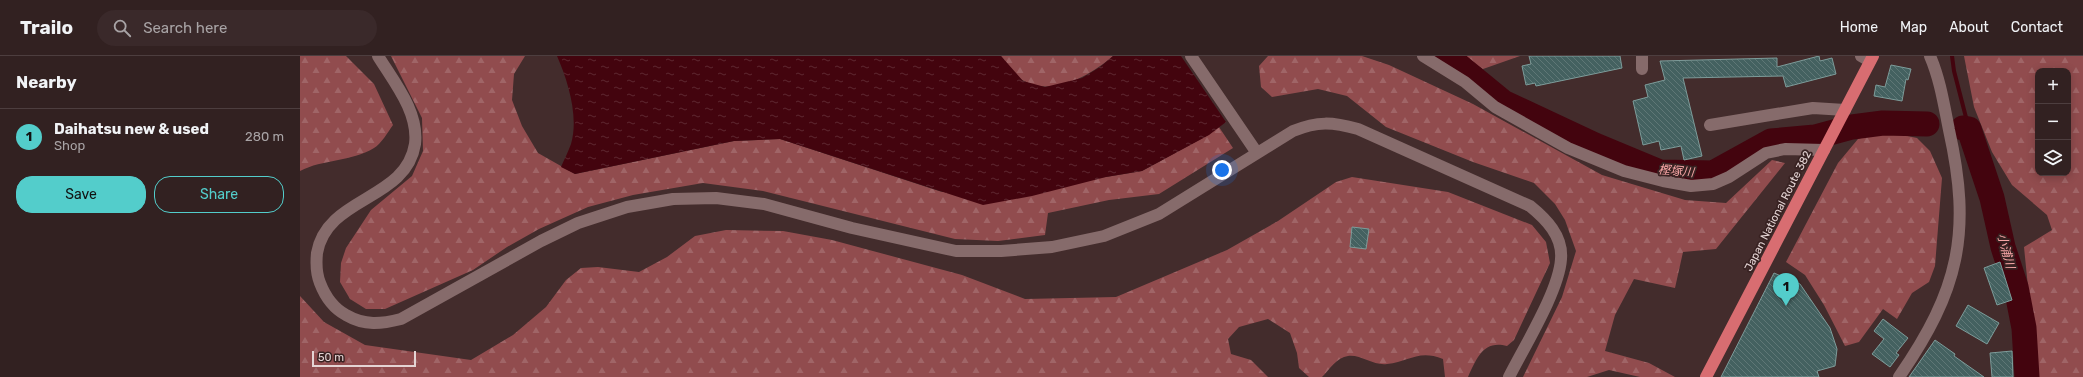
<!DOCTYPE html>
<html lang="en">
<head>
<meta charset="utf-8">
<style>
  body { margin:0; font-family:Rubik,"Noto Sans JP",sans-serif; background:#3a292a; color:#f1f3f6 }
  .controls { position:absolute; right:12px; top:12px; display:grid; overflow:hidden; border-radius:8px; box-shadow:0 2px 10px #0003 }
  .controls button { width:36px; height:36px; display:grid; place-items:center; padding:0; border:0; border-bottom:1px solid #4d3e3f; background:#322121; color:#f1f3f6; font:20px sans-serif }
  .scale { position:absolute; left:12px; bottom:10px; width:104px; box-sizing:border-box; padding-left:4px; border:2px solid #e4d4d4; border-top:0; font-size:11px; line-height:14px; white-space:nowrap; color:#e4d4d4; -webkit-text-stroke:3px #382222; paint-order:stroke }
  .you { position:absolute; left:922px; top:114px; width:14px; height:14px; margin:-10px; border:3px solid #fff; border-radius:50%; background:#1a73e8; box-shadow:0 0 0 6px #1a73e833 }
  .badge { display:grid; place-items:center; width:26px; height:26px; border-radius:50%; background:#53cdcb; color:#111; font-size:13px; font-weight:700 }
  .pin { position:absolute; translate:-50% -33px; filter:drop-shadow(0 1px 2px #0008) }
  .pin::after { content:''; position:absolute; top:21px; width:14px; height:12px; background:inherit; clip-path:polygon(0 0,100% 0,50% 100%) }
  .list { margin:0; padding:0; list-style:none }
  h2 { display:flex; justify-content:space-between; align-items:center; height:52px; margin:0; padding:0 16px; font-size:17px }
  h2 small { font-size:13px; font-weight:400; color:#a8a3a5 }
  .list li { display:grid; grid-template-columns:26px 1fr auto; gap:12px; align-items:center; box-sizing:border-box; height:56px; padding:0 16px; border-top:1px solid #4d3e3f }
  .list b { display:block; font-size:15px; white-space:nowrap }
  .list p { margin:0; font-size:13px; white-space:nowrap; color:#a8a3a5 }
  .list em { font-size:13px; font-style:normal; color:#a8a3a5 }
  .actions { display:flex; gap:8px; padding:12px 16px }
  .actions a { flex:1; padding:9px 0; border:1px solid #53cdcb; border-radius:16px; text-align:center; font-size:14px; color:#53cdcb }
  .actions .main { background:#53cdcb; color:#111 }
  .icon { flex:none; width:22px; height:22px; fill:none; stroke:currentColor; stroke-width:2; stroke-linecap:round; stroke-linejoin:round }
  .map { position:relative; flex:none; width:1783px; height:321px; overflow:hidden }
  header { display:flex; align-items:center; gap:24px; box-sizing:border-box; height:56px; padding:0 20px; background:#322121; border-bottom:1px solid #4d3e3f }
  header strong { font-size:19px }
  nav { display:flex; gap:22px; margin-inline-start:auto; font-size:14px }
  .search { width:280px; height:36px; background:#3a292a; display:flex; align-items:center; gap:10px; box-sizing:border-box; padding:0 14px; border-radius:22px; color:#a8a3a5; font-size:15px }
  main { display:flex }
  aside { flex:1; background:#322121 }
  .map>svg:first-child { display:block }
  .forest { fill:url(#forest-firs); fill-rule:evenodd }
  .water { fill:url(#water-ripples) }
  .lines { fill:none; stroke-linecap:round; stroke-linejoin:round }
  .stream { stroke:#43040e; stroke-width:4 }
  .river { stroke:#43040e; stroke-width:25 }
  .building { fill:url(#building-back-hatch); stroke:#7d9c9a }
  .minor { stroke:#866b6b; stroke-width:12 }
  .highway { stroke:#d86d71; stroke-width:12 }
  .labels { text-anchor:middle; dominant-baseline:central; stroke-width:3.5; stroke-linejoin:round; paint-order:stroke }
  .street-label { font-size:11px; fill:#e4d4d4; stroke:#382222 }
  .water-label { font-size:12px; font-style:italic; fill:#f7a5a5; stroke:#382222 }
</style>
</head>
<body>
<header>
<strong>Trailo</strong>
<div class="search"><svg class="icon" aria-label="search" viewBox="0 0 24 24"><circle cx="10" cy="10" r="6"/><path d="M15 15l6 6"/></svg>Search here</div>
<nav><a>Home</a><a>Map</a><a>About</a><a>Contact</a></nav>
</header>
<main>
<aside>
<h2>Nearby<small></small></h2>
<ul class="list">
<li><span class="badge">1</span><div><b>Daihatsu new &amp; used</b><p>Shop</p></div><em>280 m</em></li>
</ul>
<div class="actions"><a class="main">Save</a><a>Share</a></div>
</aside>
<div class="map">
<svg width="1783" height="321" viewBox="0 0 1783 321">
  <defs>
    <pattern id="forest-firs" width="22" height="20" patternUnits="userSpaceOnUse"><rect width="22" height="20" fill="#914c4e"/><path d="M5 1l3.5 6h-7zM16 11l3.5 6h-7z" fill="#a06567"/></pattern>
    <pattern id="water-ripples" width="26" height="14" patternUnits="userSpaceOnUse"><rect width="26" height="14" fill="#43040e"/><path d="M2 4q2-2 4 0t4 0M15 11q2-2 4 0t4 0" fill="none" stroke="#5e2830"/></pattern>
    <pattern id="building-back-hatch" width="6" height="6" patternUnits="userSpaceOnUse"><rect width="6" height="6" fill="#446160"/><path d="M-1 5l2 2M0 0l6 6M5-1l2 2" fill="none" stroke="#5f7776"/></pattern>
  </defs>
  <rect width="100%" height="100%" fill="#432c2c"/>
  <!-- forest -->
  <path class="forest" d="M 0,0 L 46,0 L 74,28 L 93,69 C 88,76 81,88 74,92 C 51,106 23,103 0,115 Z
    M 91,0 L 225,0 L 214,18 L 212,44 L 222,70 L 238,97 L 275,118 L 434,85 L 480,83 L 642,136 L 806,121 L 842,115 L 908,79 L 919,71 L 933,92 L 859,138 L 809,144 L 748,157 L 745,179 L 698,185 L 655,183 L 463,135 L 403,127 L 333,139 L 288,151 L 239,173 L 207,191 L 173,214 L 85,253 L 66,253 L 50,243 L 40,226 L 41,207 L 46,192 L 71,154 L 112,120 L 123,95 L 122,62 Z
    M 701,0 L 813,0 C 791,19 753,41 724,25 C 715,20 707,7 701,0 Z
    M 968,0 L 1062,0 L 1089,9 L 1173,48 L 1302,119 L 1385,144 L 1426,147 L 1472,104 L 1485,107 L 1416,193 L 1383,196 L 1375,232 L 1334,223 L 1315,259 L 1305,295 L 1349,307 L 1375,321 L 1340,321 L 1309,314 L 1287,321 L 1223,321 L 1262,241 L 1276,195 L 1265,164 L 1255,148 L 1234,127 L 1173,106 L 1086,71 L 1047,40 L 1018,33 L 972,41 L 961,31 L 959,10 Z
    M 1162,0 L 1220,0 L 1183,13 Z
    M 1664,0 L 1783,0 L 1783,321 L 1737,321 L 1724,191 L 1752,174 L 1747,159 L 1712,129 L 1692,96 L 1674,51 ZM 1738,15 L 1768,15 L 1768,117 L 1738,117 Z
    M 1583,75 L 1617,82 L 1630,95 L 1642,122 L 1635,210 L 1629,226 L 1612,237 L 1597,263 L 1583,253 L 1559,286 L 1545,290 L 1524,249 L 1505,219 L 1486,206 L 1538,107 L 1558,83 Z
    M 1052,121 L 1148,136 L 1232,169 L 1246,186 L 1250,207 L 1214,284 L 1207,290 C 1183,284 1177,302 1168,321 L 1145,321 L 1143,303 C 1118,293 1109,306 1087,308 C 1074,310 1060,298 1048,300 C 1037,301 1029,314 1022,321 L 1009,321 L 999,312 L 997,297 L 990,277 L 968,263 L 939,271 L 928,283 L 931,298 L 951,304 L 968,321 L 0,321 L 0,240 L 24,266 L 65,289 L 171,304 L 213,279 L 246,251 L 266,224 L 281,212 L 298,211 L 339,216 L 367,201 L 395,180 L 426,174 L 483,175 L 532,184 L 662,219 L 725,243 L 816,241 L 927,194 L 978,165 L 1036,126 Z"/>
  <!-- water -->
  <path class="water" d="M 257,0 L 701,0 L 723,25 L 745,31 L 782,22 L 800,11 L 813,0 L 881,0 L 926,66 L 909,79 L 842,115 L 806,121 L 732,140 L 683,149 L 480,83 L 434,85 L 275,118 L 261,111 C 264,104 268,96 271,88 C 279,61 268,25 257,0 Z"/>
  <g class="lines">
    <!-- stream -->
    <path class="stream" d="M 1652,0 L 1654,15 L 1669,73"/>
    <!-- river -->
    <path class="river" d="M 1147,0 L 1203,46 L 1295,89 L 1360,116 L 1413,117 L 1471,85 L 1515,81 L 1552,71 L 1583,67 L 1627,68
      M 1663,72 L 1669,73 L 1692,142 L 1703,191 L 1716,231 L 1724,272 L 1727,321"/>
  </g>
  <!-- building -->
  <path class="building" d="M 1229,0 L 1320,0 L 1322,12 L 1236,30 L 1235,27 L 1226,29 L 1222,10 L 1231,8 Z
    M 1519,0 L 1520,5 L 1532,2 L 1536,18 L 1486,31 L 1483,20 L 1383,22 L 1402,100 L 1384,104 L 1381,90 L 1361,94 L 1359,85 L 1343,89 L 1333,45 L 1348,41 L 1345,29 L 1365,24 L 1360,5 L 1477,2 L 1477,11 Z
    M 1591,9 L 1611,13 L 1608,24 L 1606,23 L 1602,45 L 1574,40 L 1576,29 L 1585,31 Z
    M 1052,171 L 1069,173 L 1066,193 L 1050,191 Z
    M 1700,206 L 1712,244 L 1697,249 L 1684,212 Z
    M 1474,217 L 1500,228 L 1530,272 L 1537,293 L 1535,310 L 1517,315 L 1519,321 L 1421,321 Z
    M 1668,249 L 1699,267 L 1687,288 L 1656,270 Z
    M 1583,263 L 1608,282 L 1596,297 L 1599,299 L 1590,311 L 1572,298 L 1584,283 L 1574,275 Z
    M 1635,284 L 1655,298 L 1654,300 L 1684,321 L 1609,321 Z
    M 1712,295 L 1713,321 L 1692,321 L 1690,297 Z"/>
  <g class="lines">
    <!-- minor -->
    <path class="minor" d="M 78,0 C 94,26 119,56 115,88 C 106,145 27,140 17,197 C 16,207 16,217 20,227 C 25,240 33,252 46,259 C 65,270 81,268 101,263 L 241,185 L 278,167 L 327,151 L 373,143 L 416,142 L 464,148 L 552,172 L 656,195 L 701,195 L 752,191 L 804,180 L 859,158 L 993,75 C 1018,65 1032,66 1058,73 L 1230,150 C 1246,163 1263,180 1261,203 C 1259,235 1224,291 1209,321
      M 891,0 L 957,97
      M 1123,0 L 1165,26 L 1195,51 L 1268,92 L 1324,115 L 1363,125 L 1391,130 L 1413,128 L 1429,121 L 1466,97 L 1485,93 L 1524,94
      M 1342,0 L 1342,13
      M 1561,0 L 1570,5
      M 1410,69 L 1513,52 L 1545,54
      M 1599,321 C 1659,234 1672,177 1649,74 C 1644,49 1640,23 1630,0"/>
    <!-- highway -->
    <path class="highway" d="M 1406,321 L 1573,0"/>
  </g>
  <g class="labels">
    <!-- street labels -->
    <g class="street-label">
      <text transform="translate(1478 155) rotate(-63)">Japan National Route 382</text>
    </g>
    <!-- water labels -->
    <g class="water-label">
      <text transform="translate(1376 115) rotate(5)">樫塚川</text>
      <text transform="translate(1706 195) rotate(75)">小浦川</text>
    </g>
  </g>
</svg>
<div class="controls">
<button>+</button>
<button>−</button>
<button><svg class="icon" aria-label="layers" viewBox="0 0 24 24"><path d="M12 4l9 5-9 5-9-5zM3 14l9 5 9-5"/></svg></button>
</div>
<div class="scale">50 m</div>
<div class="you"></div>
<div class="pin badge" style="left:1486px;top:250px">1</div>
</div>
</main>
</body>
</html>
